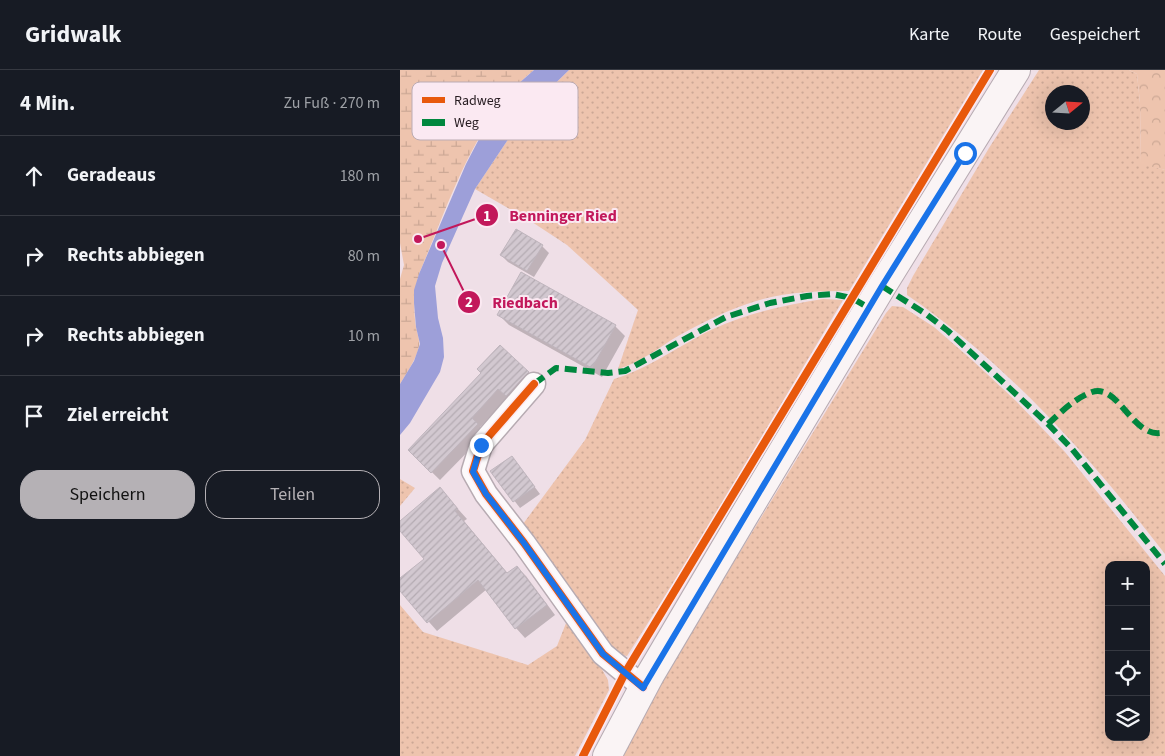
<!DOCTYPE html>
<html lang="de">
<head>
<meta charset="utf-8">
<style>
  body { margin:0; font-family:"Source Sans 3",sans-serif; background:#242831; color:#f1f3f6 }
  .controls { position:absolute; right:15px; bottom:15px; display:grid; overflow:hidden; border-radius:10px; box-shadow:0 5px 20px #0002 }
  .controls button { width:45px; height:45px; display:grid; place-items:center; padding:0; border:0; border-bottom:1px solid #363941; background:#171b24; color:#f1f3f6; font:25px sans-serif }
  .compass { position:absolute; left:645px; top:15px; width:45px; height:45px; border-radius:50%; background:#171b24; box-shadow:0 5px 20px #0002; rotate:72deg }
  .stop { position:absolute; width:15px; height:15px; margin:-11px; border:4px solid #1a73e8; border-radius:50%; background:#fff }
  .stop.end { background:#1a73e8; border-color:#fff; box-shadow:0 1px 5px #0008 }
  .list { margin:0; padding:0; list-style:none }
  h2 { display:flex; justify-content:space-between; align-items:center; height:65px; margin:0; padding:0 20px; font-size:21px }
  h2 small { font-size:16px; font-weight:400; color:#9ea1a6 }
  .list li { display:grid; grid-template-columns:32px 1fr auto; gap:15px; align-items:center; box-sizing:border-box; height:80px; padding:0 20px; border-top:1px solid #363941 }
  .list b { display:block; font-size:19px; white-space:nowrap }
  .list em { font-size:16px; font-style:normal; color:#9ea1a6 }
  .actions { display:flex; gap:10px; padding:15px 20px }
  .actions a { flex:1; padding:11px 0; border:1px solid #b5b1b5; border-radius:20px; text-align:center; font-size:18px; color:#b5b1b5 }
  .actions .main { background:#b5b1b5; color:#111 }
  .icon { flex:none; width:28px; height:28px; fill:none; stroke:currentColor; stroke-width:2; stroke-linecap:round; stroke-linejoin:round }
  .map { position:relative; flex:none; width:765px; height:686px; overflow:hidden }
  header { display:flex; align-items:center; gap:30px; box-sizing:border-box; height:70px; padding:0 25px; background:#171b24; border-bottom:1px solid #363941 }
  header strong { font-size:24px }
  nav { display:flex; gap:28px; margin-inline-start:auto; font-size:18px }
  main { display:flex }
  aside { flex:1; background:#171b24 }
  .map>svg:first-child { display:block }
  .grass { fill:url(#grass-dots); fill-rule:evenodd }
  .forest { fill:url(#forest-crowns) }
  .wetland { fill:url(#wetland-marsh) }
  .water { fill:#9d9fd9 }
  .shadow { fill:#0003 }
  .building { fill:url(#building-hatch); stroke:#bfb5bd }
  .lines { fill:none; stroke-linecap:round; stroke-linejoin:round }
  .street-casing { stroke:#b7abb2; stroke-width:25 }
  .secondary-casing { stroke:#b7abb2; stroke-width:30 }
  .street { stroke:#fdfafb; stroke-width:22 }
  .secondary { stroke:#faf4f5; stroke-width:28 }
  .quiet { stroke:#00873e; stroke-width:6; stroke-dasharray:12 6; stroke-linecap:butt }
  .cycleway-casing { stroke:#fbe9f2; stroke-width:11 }
  .cycleway { stroke:#e8590c; stroke-width:8 }
  .route { stroke:#1a73e8; stroke-width:6 }
  .key { fill:#fbe9f2; stroke:#bbabb3; stroke-width:1 }
  .key-label { font-size:14px; fill:#261b20 }
  .leader { fill:none; stroke:#c2185b; stroke-width:2 }
  .callout-dot { fill:#c2185b; stroke:#fbe9f2; stroke-width:2 }
  .mark-label { font-size:15px; text-anchor:middle; font-weight:bold; fill:#fff }
  .callout-label { font-size:16px; text-anchor:middle; font-weight:bold; fill:#c2185b; stroke:#fbe9f2; stroke-width:4; stroke-linejoin:round; paint-order:stroke }
</style>
</head>
<body>
<header>
<strong>Gridwalk</strong>
<nav><a>Karte</a><a>Route</a><a>Gespeichert</a></nav>
</header>
<main>
<aside>
<h2>4 Min.<small>Zu Fuß · 270 m</small></h2>
<ul class="list">
<li><svg class="icon" aria-label="ahead" viewBox="0 0 24 24"><path d="M12 20V5M6 11l6-6 6 6"/></svg><div><b>Geradeaus</b></div><em>180 m</em></li>
<li><svg class="icon" aria-label="right" viewBox="0 0 24 24"><path d="M7 20v-9h11M14 6l5 5-5 5"/></svg><div><b>Rechts abbiegen</b></div><em>80 m</em></li>
<li><svg class="icon" aria-label="right" viewBox="0 0 24 24"><path d="M7 20v-9h11M14 6l5 5-5 5"/></svg><div><b>Rechts abbiegen</b></div><em>10 m</em></li>
<li><svg class="icon" aria-label="arrive" viewBox="0 0 24 24"><path d="M6 21V4h12l-3 4 3 4H6"/></svg><div><b>Ziel erreicht</b></div></li>
</ul>
<div class="actions"><a class="main">Speichern</a><a>Teilen</a></div>
</aside>
<div class="map">
<svg width="765" height="686" viewBox="0 0 765 686">
  <defs>
    <pattern id="grass-dots" width="8" height="8" patternUnits="userSpaceOnUse" patternTransform="scale(1.25)"><rect width="8" height="8" fill="#eec4ae"/><path d="M2 2h.1M6 6h.1" fill="none" stroke="#cca895" stroke-width="1.8" stroke-linecap="round"/></pattern>
    <pattern id="forest-crowns" width="20" height="18" patternUnits="userSpaceOnUse" patternTransform="scale(1.25)"><rect width="20" height="18" fill="#eec4ae"/><path d="M2 6a3 3 0 1 1 6 0M12 15a3 3 0 1 1 6 0" fill="none" stroke="#cca895"/></pattern>
    <pattern id="wetland-marsh" width="20" height="14" patternUnits="userSpaceOnUse" patternTransform="scale(1.25)"><rect width="20" height="14" fill="#eec4ae"/><path d="M1 5h8M5 5V1M11 12h8M15 12V8" fill="none" stroke="#cca895"/></pattern>
    <pattern id="building-hatch" width="6" height="6" patternUnits="userSpaceOnUse" patternTransform="scale(1.25)"><rect width="6" height="6" fill="#d2c8d0"/><path d="M-1 1l2-2M0 6l6-6M5 7l2-2" fill="none" stroke="#b4abb2"/></pattern>
  </defs>
  <rect width="100%" height="100%" fill="#efdfe7"/>
  <!-- grass -->
  <path class="grass" d="M 169,0 L 583,0 L 449,221 C 415,221 379,222 347,234 C 323,242 300,254 278,266 C 258,278 240,293 218,299 L 238,240 L 167,175 L 132,152 L 75,119 L 127,41 Z
    M 639,0 L 729,0 L 737,4 L 740,33 L 741,93 L 765,100 L 765,484 C 691,388 608,294 507,225 L 507,218 L 513,206 L 589,78 ZM 652,22 L 682,22 L 682,52 L 652,52 Z
    M 423,229 L 443,230 L 304,464 L 227,586 L 221,585 L 209,579 L 160,503 L 123,454 L 185,370 L 214,309 C 248,299 280,275 313,259 C 347,243 385,235 423,229 Z
    M 492,236 L 503,237 L 534,257 L 572,290 L 616,331 L 665,382 L 765,506 L 765,686 L 221,686 L 282,577 L 486,243 ZM 709,495 L 746,495 L 746,667 L 709,667 Z
    M 0,409 L 15,418 L 0,436 Z
    M 0,535 L 23,562 L 128,595 L 157,576 L 170,543 L 208,610 L 209,620 L 175,686 L 0,686 Z"/>
  <!-- forest -->
  <path class="forest" d="M 729,0 L 765,0 L 765,100 L 741,94 L 740,33 L 737,4 Z"/>
  <!-- wetland -->
  <path class="wetland" d="M 0,0 L 134,0 C 75,47 48,136 19,204 C 14,221 13,239 16,257 C 17,263 20,270 19,276 C 16,290 7,302 0,314 L 0,209 L 4,195 L 0,173 Z"/>
  <!-- water -->
  <path class="water" d="M 134,0 L 169,0 L 127,41 L 75,119 L 42,193 L 35,216 L 38,248 L 43,268 L 44,287 L 40,302 L 10,353 L 0,365 L 0,314 L 14,291 L 20,274 L 16,257 L 14,233 L 14,220 L 19,204 L 66,94 L 90,48 L 103,27 Z"/>
  <!-- shadow -->
  <path class="shadow" d="M 142,176 L 149,183 L 134,207 L 108,192 L 101,185 Z
    M 99,245 L 215,256 L 225,266 L 202,307 L 109,255 Z
    M 82,303 L 128,303 L 136,312 L 115,334 L 108,327 L 80,357 L 86,363 L 40,410 L 9,380 Z
    M 112,387 L 140,424 L 120,438 L 92,402 Z
    M 40,419 L 67,449 L 64,451 L 108,504 L 117,497 L 126,506 L 155,545 L 125,568 L 116,558 L 87,519 L 37,561 L 0,519 L 0,510 L 25,489 L 0,459 L 0,453 Z"/>
  <!-- building -->
  <path class="building" d="M 116,159 L 143,175 L 127,201 L 100,185 Z
    M 121,202 L 216,255 L 192,298 L 97,245 Z
    M 100,275 L 129,302 L 106,326 L 98,319 L 72,348 L 78,354 L 31,403 L 8,380 L 81,303 L 77,299 Z
    M 112,386 L 135,417 L 113,432 L 90,401 Z
    M 40,417 L 58,439 L 55,441 L 107,503 L 117,496 L 147,535 L 115,559 L 78,510 L 27,553 L 0,521 L 0,508 L 24,489 L 0,461 L 0,451 Z"/>
  <g class="lines">
    <defs>
      <path id="street" d="M 134,314 L 81,375 L 73,401 L 86,424 L 124,473 L 203,584 L 243,617"/>
      <path id="secondary" d="M 207,686 L 250,605 L 344,446 L 482,216 L 616,0"/>
    </defs>
    <!-- street casing -->
    <use href="#street" class="street-casing"/>
    <!-- secondary casing -->
    <use href="#secondary" class="secondary-casing"/>
    <!-- street -->
    <use href="#street" class="street"/>
    <!-- secondary -->
    <use href="#secondary" class="secondary"/>
    <!-- quiet -->
    <path class="quiet" d="M 482,216 L 526,244 L 548,261 L 648,354 L 672,379 L 765,494
      M 134,314 L 156,298 L 208,303 L 225,301 L 326,247 L 370,233 L 407,226 L 432,224 L 452,228 L 469,238
      M 648,354 C 661,342 675,328 692,322 C 720,313 733,372 765,362"/>
    <defs>
      <path id="cycleway" d="M 134,314 L 81,375 L 73,401 L 86,424 L 124,473 L 203,584 L 243,617
        M 183,686 L 225,603 L 590,0"/>
    </defs>
    <!-- cycleway casing -->
    <use href="#cycleway" class="cycleway-casing"/>
    <!-- cycleway -->
    <use href="#cycleway" class="cycleway"/>
  </g>
  <g class="lines">
    <!-- route -->
    <path class="route" d="M 81,375 L 73,402 L 86,424 L 124,473 L 203,584 L 243,618 L 482,216 L 565,83"/>
  </g>
  <!-- legend -->
  <rect x="12" y="12" width="166" height="58" rx="8" class="key"/>
  <rect x="22" y="27" width="23" height="6" fill="#e8590c"/>
  <rect x="22" y="49" width="23" height="7" fill="#00873e"/>
  <g class="key-label">
    <text x="54" y="35">Radweg</text>
    <text x="54" y="57">Weg</text>
  </g>
  <!-- callouts -->
  <path class="leader" d="M18 169L87 145M41 175L69 232"/>
  <g class="callout-dot">
    <circle cx="18" cy="169" r="5"/>
    <circle cx="41" cy="175" r="5"/>
    <circle cx="87" cy="145" r="12"/>
    <circle cx="69" cy="232" r="12"/>
  </g>
  <g class="mark-label">
    <text x="87" y="151">1</text>
    <text x="69" y="237">2</text>
  </g>
  <g class="callout-label">
    <text x="163" y="151">Benninger Ried</text>
    <text x="125" y="238">Riedbach</text>
  </g>
</svg>
<div class="controls">
<button>+</button>
<button>−</button>
<button><svg class="icon" aria-label="locate" viewBox="0 0 24 24"><circle cx="12" cy="12" r="6"/><path d="M12 2v4M12 18v4M2 12h4M18 12h4"/></svg></button>
<button><svg class="icon" aria-label="layers" viewBox="0 0 24 24"><path d="M12 4l9 5-9 5-9-5zM3 14l9 5 9-5"/></svg></button>
</div>
<svg class="compass" viewBox="-18 -18 36 36"><path d="M0-13l5 13h-10z" fill="#e53935"/><path d="M0 13l5-13h-10z" fill="#9ea1a6"/></svg>
<div class="stop" style="left:565px;top:83px"></div>
<div class="stop end" style="left:81px;top:375px"></div>
</div>
</main>
</body>
</html>
